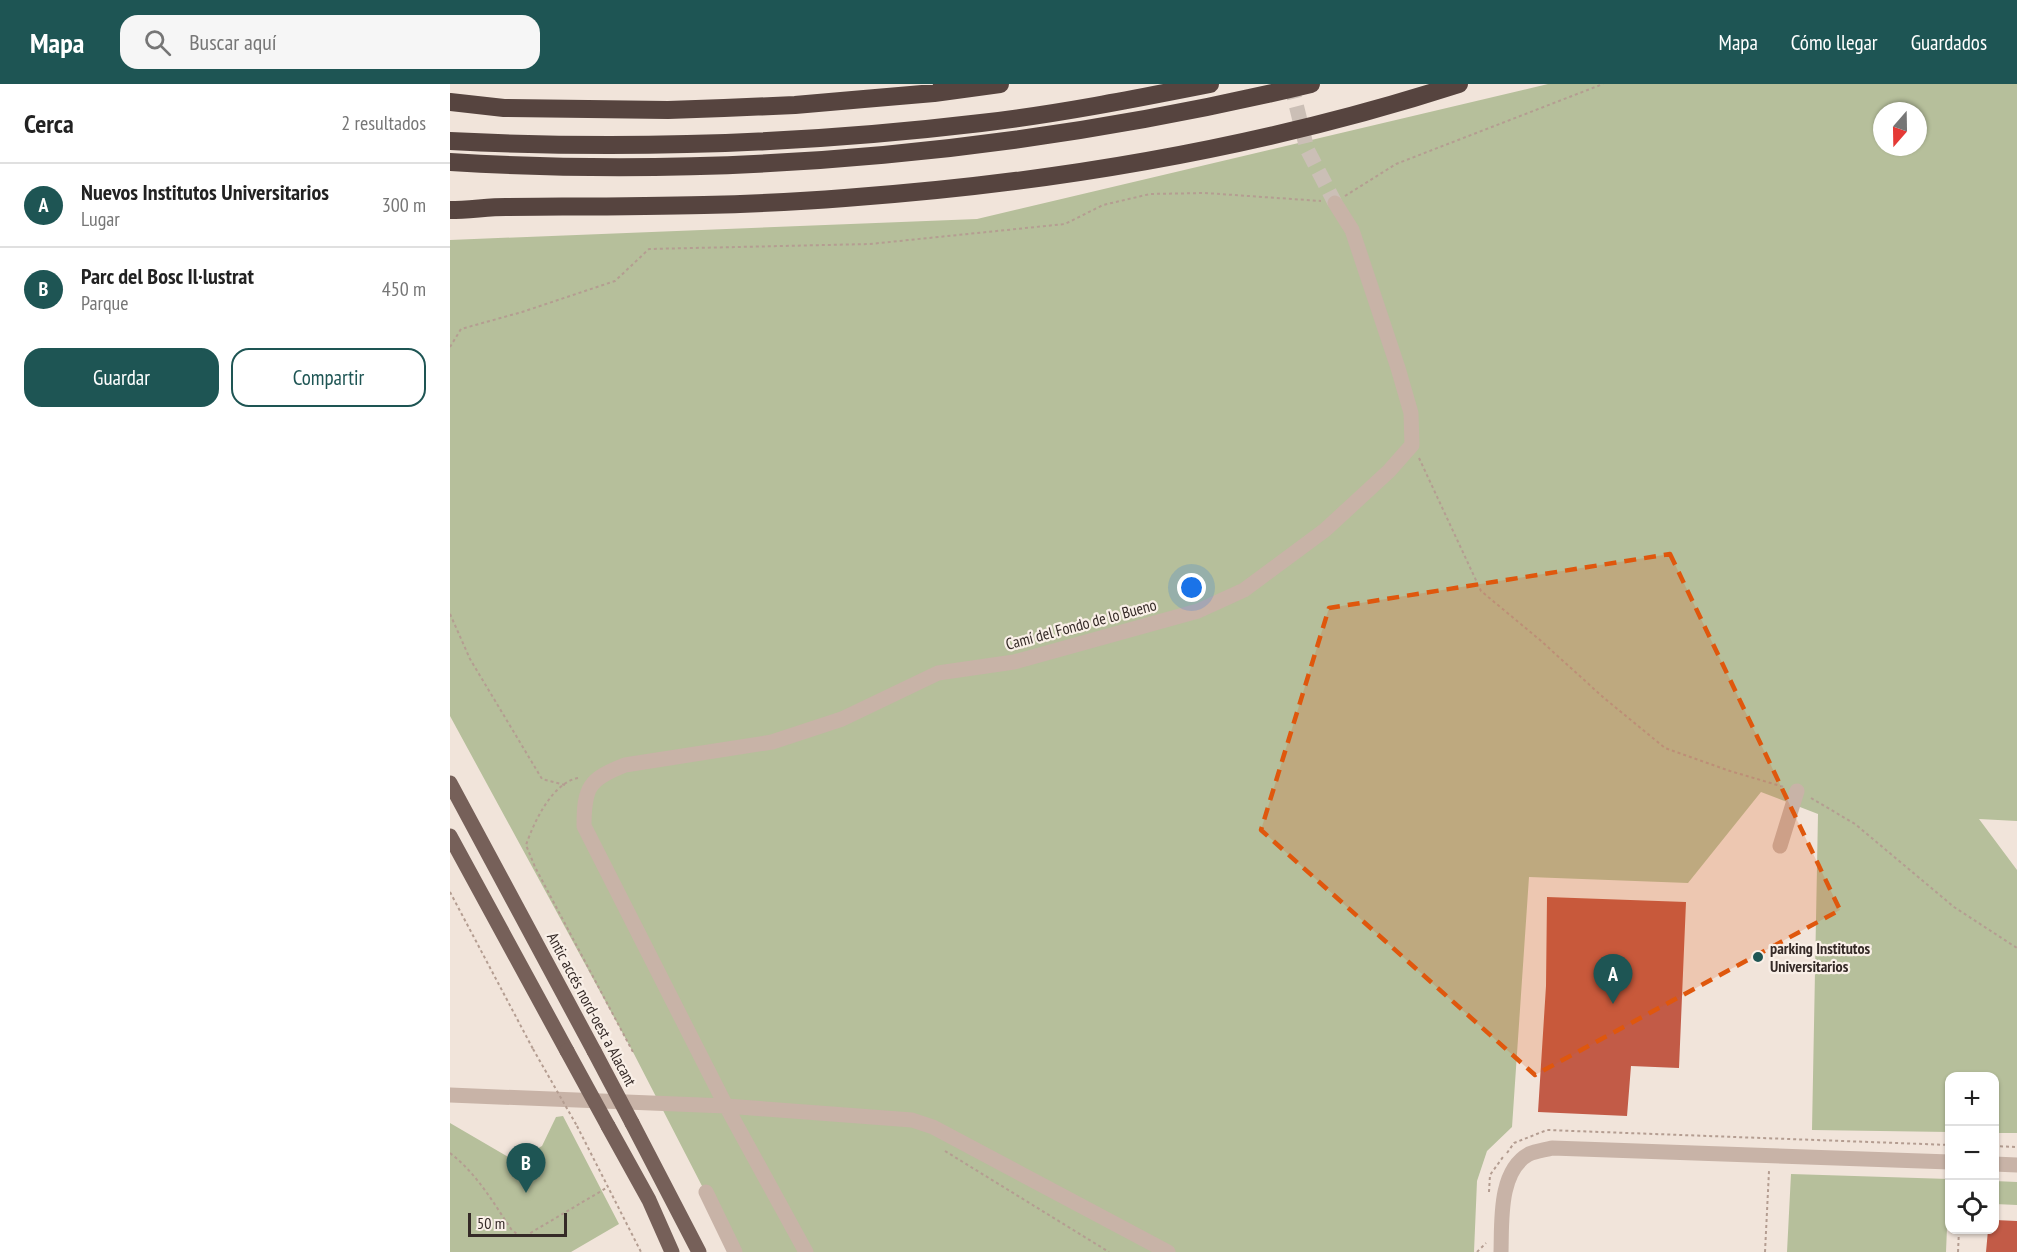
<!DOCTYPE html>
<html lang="es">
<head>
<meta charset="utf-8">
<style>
  body { margin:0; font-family:"PT Sans Narrow",sans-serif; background:#f6f6f6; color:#222 }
  .controls { position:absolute; right:18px; bottom:18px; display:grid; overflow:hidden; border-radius:12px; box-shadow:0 2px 4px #0004 }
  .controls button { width:54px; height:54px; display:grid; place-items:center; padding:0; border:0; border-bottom:2px solid #e0e0e0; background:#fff; color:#222; font:30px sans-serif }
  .compass { position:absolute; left:1423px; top:18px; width:54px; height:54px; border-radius:50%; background:#fff; box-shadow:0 2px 4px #0004; rotate:200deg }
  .scale { position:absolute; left:18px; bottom:15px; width:99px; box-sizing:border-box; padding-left:6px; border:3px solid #352a27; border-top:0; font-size:16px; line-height:21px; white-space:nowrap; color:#352a27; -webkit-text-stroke:4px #f9efe7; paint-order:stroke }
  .you { position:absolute; left:742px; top:504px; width:21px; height:21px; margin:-15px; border:4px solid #fff; border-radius:50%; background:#1a73e8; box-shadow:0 0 0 9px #1a73e833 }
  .badge { display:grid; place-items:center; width:39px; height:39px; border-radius:50%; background:#1e5554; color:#fff; font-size:20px; font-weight:700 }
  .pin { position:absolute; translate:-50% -50px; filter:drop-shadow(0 2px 3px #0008) }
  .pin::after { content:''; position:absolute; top:32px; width:21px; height:18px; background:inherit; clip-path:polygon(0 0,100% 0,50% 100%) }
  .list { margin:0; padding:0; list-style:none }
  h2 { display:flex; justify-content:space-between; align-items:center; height:78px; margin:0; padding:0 24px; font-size:26px }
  h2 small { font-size:20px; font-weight:400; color:#767676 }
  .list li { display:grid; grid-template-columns:39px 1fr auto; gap:18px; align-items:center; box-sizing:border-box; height:84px; padding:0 24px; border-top:2px solid #e0e0e0 }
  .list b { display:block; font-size:22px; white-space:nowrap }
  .list p { margin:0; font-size:20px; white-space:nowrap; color:#767676 }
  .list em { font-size:20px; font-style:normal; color:#767676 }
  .actions { display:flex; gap:12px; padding:18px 24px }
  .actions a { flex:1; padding:14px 0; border:2px solid #1e5554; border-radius:18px; text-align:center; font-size:21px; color:#1e5554 }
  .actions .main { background:#1e5554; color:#fff }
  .icon { flex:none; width:33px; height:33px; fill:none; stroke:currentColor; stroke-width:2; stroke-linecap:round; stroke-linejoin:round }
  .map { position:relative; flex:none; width:1567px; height:1168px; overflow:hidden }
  header { display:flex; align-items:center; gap:36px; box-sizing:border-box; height:84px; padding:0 30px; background:#1e5554; color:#fff }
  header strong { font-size:28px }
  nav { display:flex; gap:33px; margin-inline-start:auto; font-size:21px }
  .search { width:420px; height:54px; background:#f6f6f6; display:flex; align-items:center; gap:15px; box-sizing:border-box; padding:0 21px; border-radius:18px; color:#767676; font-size:22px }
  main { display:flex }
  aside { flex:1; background:#fff }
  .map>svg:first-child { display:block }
  .green { fill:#b6bf9b; fill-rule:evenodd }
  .building { fill:#c25b47 }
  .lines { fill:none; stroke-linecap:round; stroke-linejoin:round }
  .minor-tunnel { stroke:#cbbfb6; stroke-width:15; stroke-dasharray:15 8; stroke-linecap:butt }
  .path { stroke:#b49d91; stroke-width:2; stroke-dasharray:3 3; stroke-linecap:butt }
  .minor { stroke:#c8b3a7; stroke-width:15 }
  .major { stroke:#766059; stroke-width:15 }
  .highway { stroke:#56443f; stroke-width:18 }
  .path-bridge { stroke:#b49d91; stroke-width:2; stroke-dasharray:3 3; stroke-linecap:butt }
  .major-bridge { stroke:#766059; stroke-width:15 }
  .marked { fill:#df570d; fill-opacity:0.2; stroke:#df570d; stroke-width:4.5; stroke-dasharray:12 8; stroke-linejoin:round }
  .poi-dot { fill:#1e5554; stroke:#f9efe7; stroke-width:2 }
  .labels { text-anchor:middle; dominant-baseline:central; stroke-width:4.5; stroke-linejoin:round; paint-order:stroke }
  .street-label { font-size:16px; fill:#352a27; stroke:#f9efe7 }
  .poi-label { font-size:16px; font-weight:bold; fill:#352a27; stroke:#f9efe7; text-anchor:start }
</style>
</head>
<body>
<header>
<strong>Mapa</strong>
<div class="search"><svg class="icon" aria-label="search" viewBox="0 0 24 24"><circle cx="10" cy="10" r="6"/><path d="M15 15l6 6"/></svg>Buscar aquí</div>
<nav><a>Mapa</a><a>Cómo llegar</a><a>Guardados</a></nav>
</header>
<main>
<aside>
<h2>Cerca<small>2 resultados</small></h2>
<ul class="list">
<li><span class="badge">A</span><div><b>Nuevos Institutos Universitarios</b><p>Lugar</p></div><em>300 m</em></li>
<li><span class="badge">B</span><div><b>Parc del Bosc Il·lustrat</b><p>Parque</p></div><em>450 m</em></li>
</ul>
<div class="actions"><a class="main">Guardar</a><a>Compartir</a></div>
</aside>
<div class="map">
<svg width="1567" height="1168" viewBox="0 0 1567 1168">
  <rect width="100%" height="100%" fill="#f1e4da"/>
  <!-- green -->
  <path class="green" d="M 1098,0 L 1567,0 L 1567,737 L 1529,735 L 1567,786 L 1567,1049 L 1545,1049 L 1544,992 L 1500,992 L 1499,1048 L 1362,1046 L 1368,730 L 1311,708 L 1238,799 L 1079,793 L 1062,1043 L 1037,1067 L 1027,1097 L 1024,1168 L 286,1168 L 184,970 L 0,632 L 0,156 L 527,135 ZM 1432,27 L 1468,27 L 1468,63 L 1432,63 Z
    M 113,1032 L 169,1140 L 121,1168 L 0,1168 L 0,1039 L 65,1077 L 92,1062 L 106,1033 Z
    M 1341,1090 L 1499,1095 L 1496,1168 L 1337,1168 Z
    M 1544,1097 L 1567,1098 L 1567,1121 L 1545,1120 Z"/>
  <!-- building -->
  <path class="building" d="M 1097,813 L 1236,818 L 1229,984 L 1181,982 L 1177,1032 L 1088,1028 L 1096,902 Z
    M 1545,1136 L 1567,1137 L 1567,1168 L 1536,1168 L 1538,1146 L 1545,1146 Z"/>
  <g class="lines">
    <!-- minor-tunnel -->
    <path class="minor-tunnel" d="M 841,0 L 857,65 L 885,119"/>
    <!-- path -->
    <path class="path" d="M 895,112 L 946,80 L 1153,0
      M 0,263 L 11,245 L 72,228 L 165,197 L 199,165 L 420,160 L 615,140 L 653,121 L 700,110 L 755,109 L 871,117
      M 969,374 L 1031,507 L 1090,556 L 1154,614 L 1215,664 L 1280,687 L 1334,703
      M 0,530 L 20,575 L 92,695 L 115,701
      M 128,694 C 102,699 84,738 76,761 L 85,783 L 184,970
      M 1361,714 L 1405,740 L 1504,823 L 1567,864
      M 0,808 L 83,965
      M 127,1042 L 191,1168
      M 1544,1062 L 1567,1063
      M 495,1067 L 659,1168
      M 0,1069 C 27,1090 43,1118 61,1145 L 68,1151 L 77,1151 L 158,1103
      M 1057,1069 L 1064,1059 L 1097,1046 L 1500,1061
      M 1039,1108 L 1040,1091 L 1053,1073
      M 1027,1168 L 1036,1159
      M 1315,1168 L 1319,1087
      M 1508,1168 L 1509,1146"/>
    <!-- minor -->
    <path class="minor" d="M 1330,762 L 1347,707
      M 0,1011 L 276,1022 L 462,1036 L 483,1043 L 718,1168
      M 1544,1080 L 1567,1081
      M 256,1108 L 285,1168
      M 356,1168 L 276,1022 L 134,742 C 134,703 139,695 175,681 L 322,658 L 392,635 L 488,589 L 564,578 L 748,527 L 794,506 L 875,446 L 939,387 L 962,361 L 961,329 L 948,284 L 902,146 L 885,119
      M 1051,1168 C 1052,1139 1048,1087 1079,1070 C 1086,1067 1095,1066 1102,1064 L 1500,1078"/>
    <!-- major -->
    <path class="major" d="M 0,699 L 144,967
      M 0,752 L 117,967
      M 182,1039 L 249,1168
      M 158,1042 L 199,1116 L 222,1168"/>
    <!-- highway -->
    <path class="highway" d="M 0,18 L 54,24 L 218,26 L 274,24 L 345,21 L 414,15 L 484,9 L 550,0
      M 0,57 C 177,66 355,60 531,39 C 608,30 684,15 760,0
      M 0,78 C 287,96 582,67 861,0
      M 0,126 C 19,126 38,123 56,123 C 169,122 282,123 395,114 C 603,99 811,64 1009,0"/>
    <!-- path-bridge -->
    <path class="path-bridge" d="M 83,965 L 127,1042"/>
    <!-- major-bridge -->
    <path class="major-bridge" d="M 117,967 L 158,1042
      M 144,967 L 182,1039"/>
  </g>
  <!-- marked area -->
  <path class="marked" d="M 1220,470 L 1390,826 L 1085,991 L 811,746 L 879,524 Z"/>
  <!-- markers -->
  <circle class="poi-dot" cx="1308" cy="873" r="6"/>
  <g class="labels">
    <!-- street labels -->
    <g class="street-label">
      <text transform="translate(631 540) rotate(-15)">Camí del Fondo de lo Bueno</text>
      <text transform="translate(142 925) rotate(62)">Antic accés nord-oest a Alacant</text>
    </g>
    <!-- poi labels -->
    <g class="poi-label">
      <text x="1320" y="864">parking Institutos<tspan x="1320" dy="18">Universitarios</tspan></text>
    </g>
  </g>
</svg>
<div class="controls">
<button>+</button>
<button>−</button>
<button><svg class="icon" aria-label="locate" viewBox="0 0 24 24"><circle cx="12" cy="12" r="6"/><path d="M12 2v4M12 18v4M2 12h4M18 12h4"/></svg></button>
</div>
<svg class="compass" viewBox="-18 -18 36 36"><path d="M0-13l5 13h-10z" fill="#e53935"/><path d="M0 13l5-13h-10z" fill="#767676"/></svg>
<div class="scale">50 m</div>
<div class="you"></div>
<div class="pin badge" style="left:1163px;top:920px">A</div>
<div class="pin badge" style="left:76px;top:1109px">B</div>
</div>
</main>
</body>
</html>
